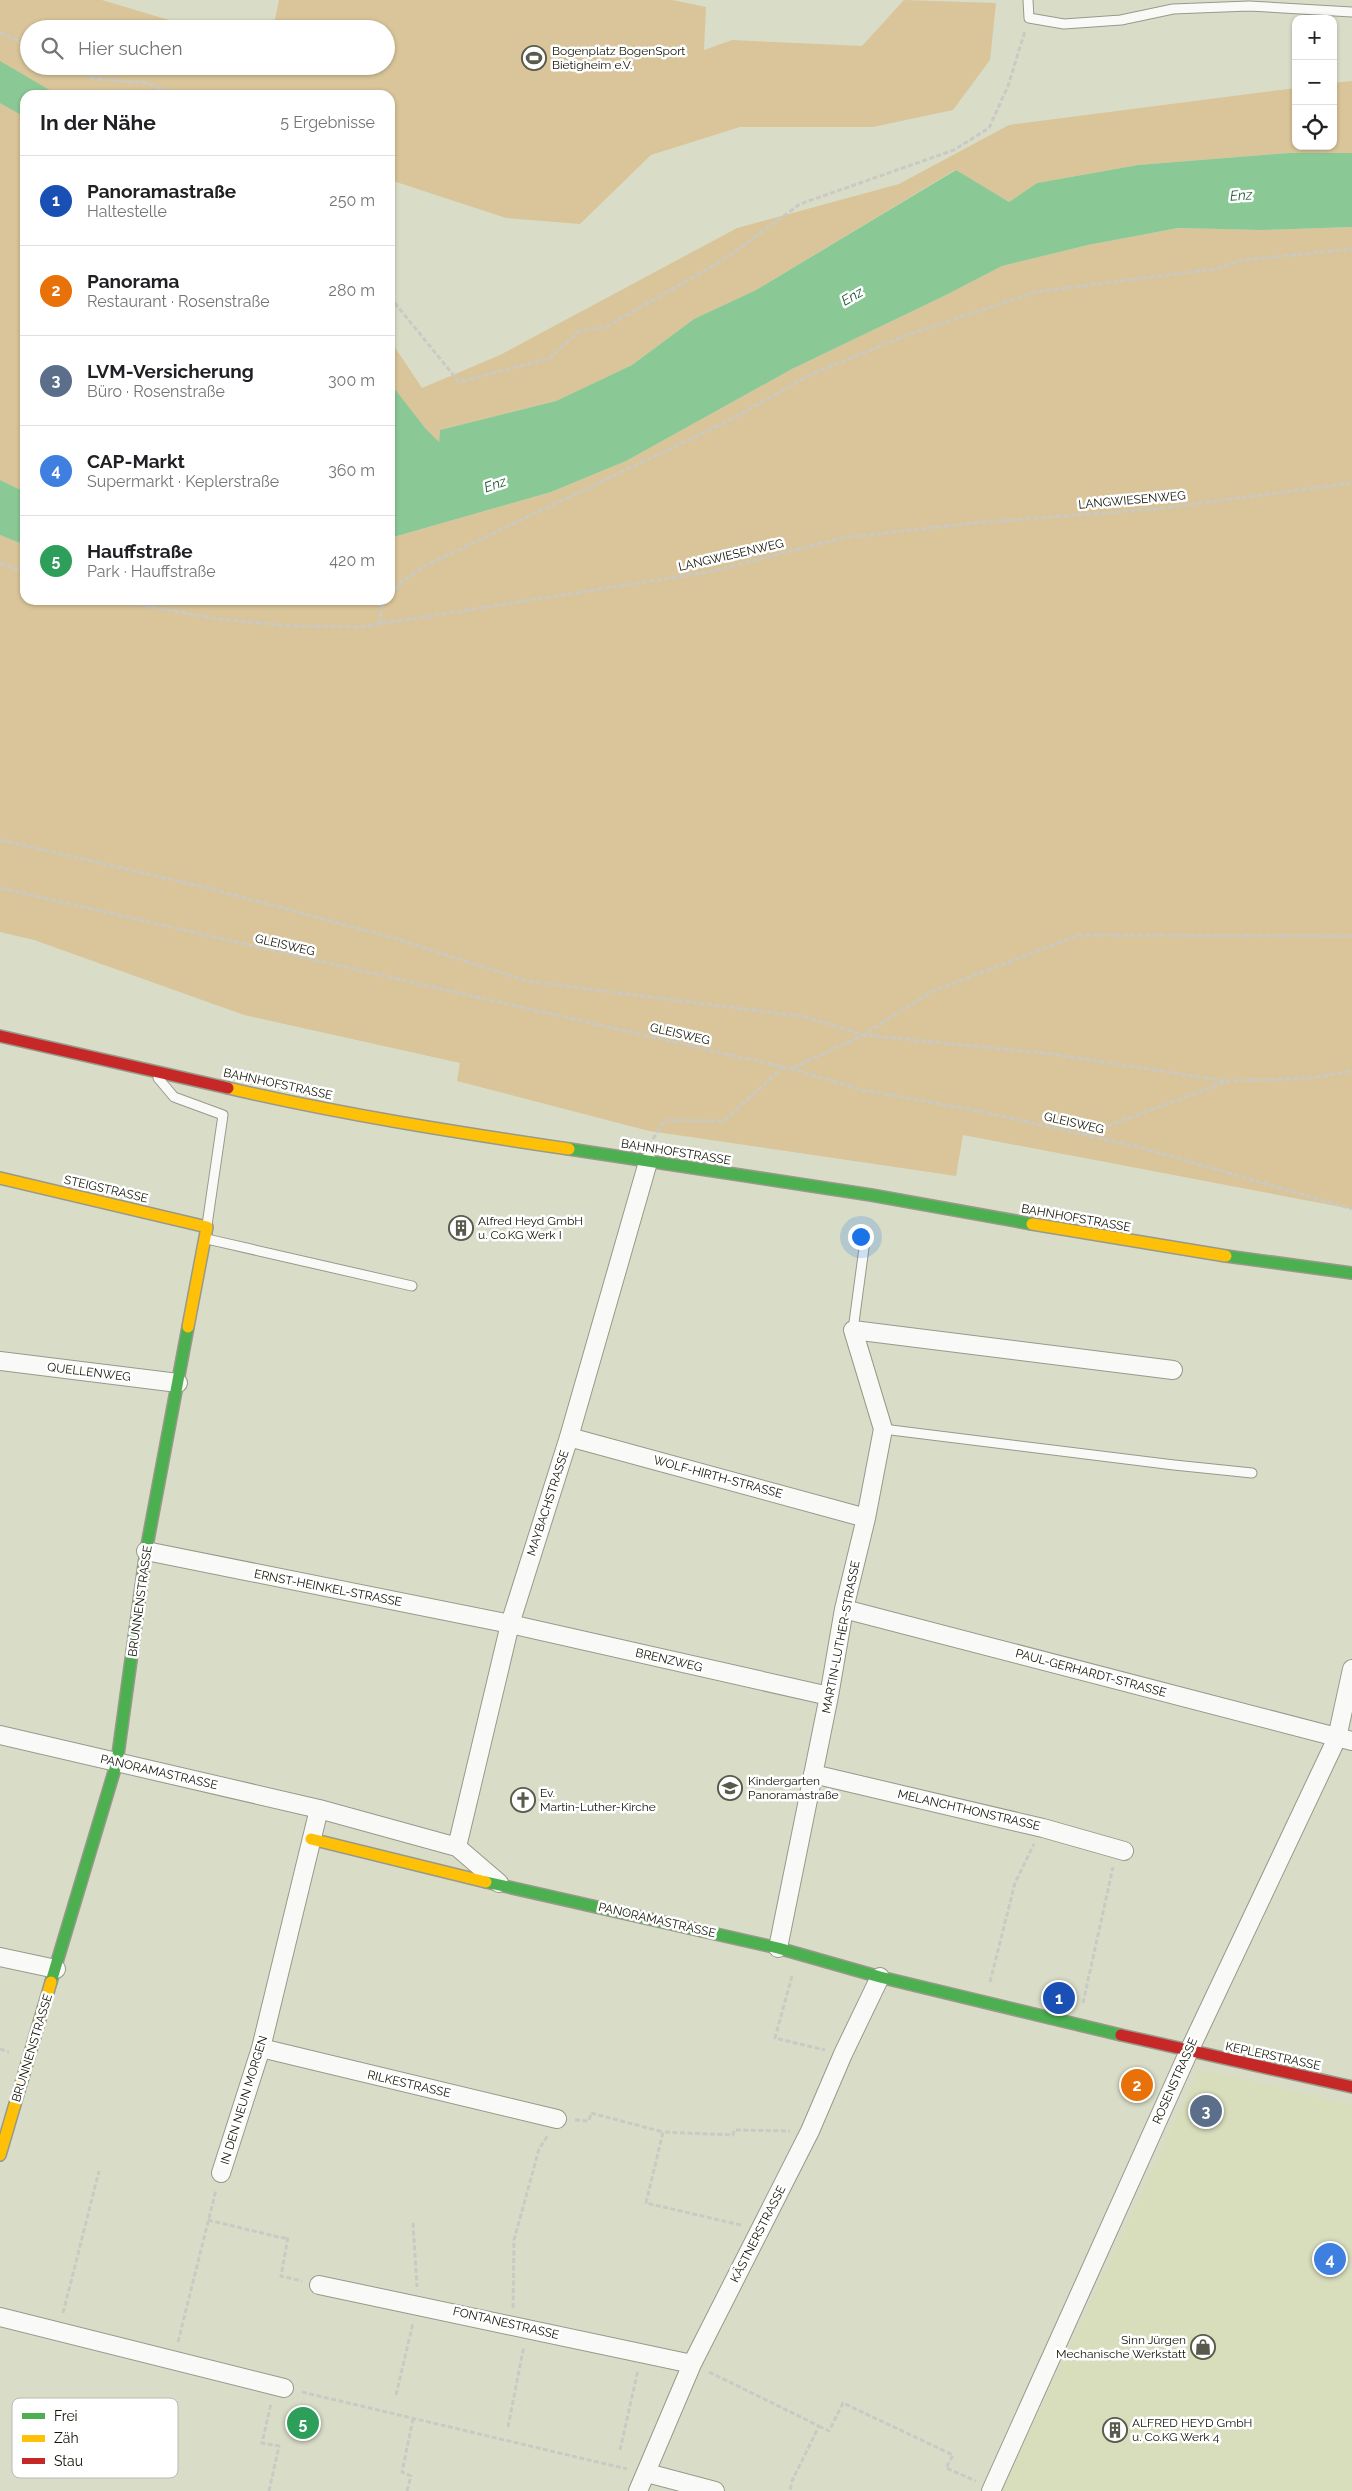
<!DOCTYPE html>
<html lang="de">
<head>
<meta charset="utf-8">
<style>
  body { margin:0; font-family:Raleway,sans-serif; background:#f2f2f2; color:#202124 }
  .controls { position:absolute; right:15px; top:15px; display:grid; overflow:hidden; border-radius:10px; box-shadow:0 1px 4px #0004 }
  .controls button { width:45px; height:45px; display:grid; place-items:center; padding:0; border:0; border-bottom:1px solid #e0e0e0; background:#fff; color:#202124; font:25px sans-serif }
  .you { position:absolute; left:860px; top:1236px; width:18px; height:18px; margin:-12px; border:4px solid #fff; border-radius:50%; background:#1a73e8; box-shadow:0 0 0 8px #1a73e833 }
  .badge { display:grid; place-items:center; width:32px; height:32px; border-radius:50%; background:#2563eb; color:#fff; font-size:16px; font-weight:700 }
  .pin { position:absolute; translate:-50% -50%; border:2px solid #fff; box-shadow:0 1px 5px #0006 }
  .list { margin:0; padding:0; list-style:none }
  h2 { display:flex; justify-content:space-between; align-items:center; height:65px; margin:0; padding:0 20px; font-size:21px }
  h2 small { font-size:16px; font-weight:400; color:#757577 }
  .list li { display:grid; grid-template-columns:32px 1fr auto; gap:15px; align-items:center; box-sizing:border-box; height:90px; padding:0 20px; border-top:1px solid #e0e0e0 }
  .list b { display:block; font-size:19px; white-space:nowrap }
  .list p { margin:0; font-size:16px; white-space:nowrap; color:#757577 }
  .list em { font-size:16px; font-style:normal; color:#757577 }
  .icon { flex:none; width:28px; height:28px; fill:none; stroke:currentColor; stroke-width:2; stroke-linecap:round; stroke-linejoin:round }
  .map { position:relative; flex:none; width:1352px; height:2491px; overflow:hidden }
  .search { position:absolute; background:#fff; box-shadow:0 1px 4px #0004; left:20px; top:20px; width:375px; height:55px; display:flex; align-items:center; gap:12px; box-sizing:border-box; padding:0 18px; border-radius:28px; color:#757577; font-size:19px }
  .panel { position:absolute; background:#fff; box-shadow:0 1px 4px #0004; left:20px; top:90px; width:375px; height:515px; border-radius:15px }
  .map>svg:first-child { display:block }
  .built { fill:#d8debc }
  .green { fill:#d9c599 }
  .water { fill:#8ac996 }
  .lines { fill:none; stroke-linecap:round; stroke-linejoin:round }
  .lane-casing { stroke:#97998a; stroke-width:11 }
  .street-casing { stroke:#97998a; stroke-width:20 }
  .fast-casing { stroke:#97998a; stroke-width:14 }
  .slow-casing { stroke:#97998a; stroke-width:14 }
  .jam-casing { stroke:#97998a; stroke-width:14 }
  .path { stroke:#c9cac4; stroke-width:3; stroke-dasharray:5 2.5; stroke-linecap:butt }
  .lane { stroke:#f9faf7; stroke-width:9 }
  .street { stroke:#f9faf7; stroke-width:18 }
  .fast { stroke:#4caf50; stroke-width:11 }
  .slow { stroke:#ffc107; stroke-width:11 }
  .jam { stroke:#c62828; stroke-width:11 }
  .labels { text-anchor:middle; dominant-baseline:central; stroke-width:5; stroke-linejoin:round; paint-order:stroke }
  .poi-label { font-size:12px; fill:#131407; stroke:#fff; text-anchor:start }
  .street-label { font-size:12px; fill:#131407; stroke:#fff }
  .water-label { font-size:14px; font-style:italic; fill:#19592f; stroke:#fff }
  .key { fill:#fff; stroke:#b8b8b5; stroke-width:1 }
  .key-label { font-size:14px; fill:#131407 }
</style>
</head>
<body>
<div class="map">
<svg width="1352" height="2491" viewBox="0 0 1352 2491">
  <rect width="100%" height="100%" fill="#d9ddc8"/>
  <!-- built -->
  <path class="built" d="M 1199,2069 L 1352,2105 L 1352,2491 L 1002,2491 Z"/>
  <!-- green -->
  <path class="green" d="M 0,0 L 102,0 L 199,29 L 29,29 L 29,66 L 386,66 L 386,29 L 273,29 L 279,0 L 672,0 L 706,7 L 704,50 L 732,40 L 862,46 L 904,0 L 996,3 L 990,60 L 953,110 L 873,127 L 740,127 L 651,155 L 580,224 L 506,218 L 390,180 L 390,95 L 25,95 L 25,492 L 0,480 Z
    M 1352,81 L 1352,153 L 1289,153 L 1138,165 L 1037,183 L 1009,202 L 955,170 L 756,290 L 694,319 L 632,365 L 556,401 L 440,430 L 439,442 L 390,494 L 390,340 L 422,388 L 500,355 L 737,228 L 899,184 L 1009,125 L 1296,88 L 1296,146 L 1333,146 L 1333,83 Z
    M 1352,227 L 1352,1209 L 963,1135 L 956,1176 L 649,1131 L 457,1081 L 460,1063 L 244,1015 L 34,940 L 0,932 L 0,535 L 25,545 L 25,600 L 390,600 L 390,538 L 551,492 L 626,461 L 792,369 L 942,297 L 1002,266 L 1088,245 L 1178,228 L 1261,230 Z"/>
  <!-- water -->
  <path class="water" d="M 0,61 L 58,95 L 25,95 L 25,117 L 0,103 Z
    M 1289,153 L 1352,153 L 1352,227 L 1261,230 L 1178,228 L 1088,245 L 1002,266 L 942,297 L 792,369 L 626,461 L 551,492 L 390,538 L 390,383 L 425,428 L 439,442 L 440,430 L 556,401 L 632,365 L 694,319 L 756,290 L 956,170 L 1009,202 L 1037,183 L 1138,165 Z
    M 0,480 L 25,492 L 25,545 L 0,535 Z"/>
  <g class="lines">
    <defs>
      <path id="lane" d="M 1028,0 L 1029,18 L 1064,24 L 1121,20 L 1173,9 L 1249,6 L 1352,12
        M 158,1078 L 174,1097 L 223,1115 L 207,1225
        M 207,1239 L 412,1286
        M 853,1330 L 866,1233
        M 883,1429 L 1174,1465 L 1252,1473"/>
      <path id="street" d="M 0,1361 L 178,1383
        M 569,1437 L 866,1518
        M 146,1551 L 510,1624 L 829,1696
        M 844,1609 L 1352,1741
        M 0,1735 L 319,1809 L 457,1847 L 499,1883
        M 813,1774 L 1043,1828 L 1124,1851
        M 457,1847 L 510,1624 L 569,1437 L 648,1162
        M 778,1948 L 829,1696 L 844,1609 L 866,1518 L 883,1429 L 853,1330 L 1173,1370
        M 0,1957 L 56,1969
        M 261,2048 L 557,2119
        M 221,2173 L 261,2048 L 319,1809
        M 319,2285 L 692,2364
        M 0,2317 L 284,2388
        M 647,2473 L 715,2491
        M 638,2491 L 692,2364 L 810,2131 L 843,2054 L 880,1977
        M 991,2491 L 1189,2051 L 1337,1738 L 1352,1669"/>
      <path id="fast" d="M 569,1149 L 871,1195 L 1032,1224
        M 1226,1256 L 1352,1273
        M 486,1882 L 778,1948 L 880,1977 L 1121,2035
        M 51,1982 L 117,1762 L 146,1551 L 188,1327"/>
      <path id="slow" d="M 228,1088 C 340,1114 454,1132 569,1149
        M 0,1178 L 207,1227 L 188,1327
        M 1032,1224 L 1226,1256
        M 311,1839 L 486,1882
        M 0,2155 L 51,1982"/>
      <path id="jam" d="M 0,1036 L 228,1088
        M 1121,2035 L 1352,2087"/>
    </defs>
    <!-- lane casing -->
    <use href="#lane" class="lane-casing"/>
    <!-- street casing -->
    <use href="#street" class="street-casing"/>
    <!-- fast casing -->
    <use href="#fast" class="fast-casing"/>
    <!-- slow casing -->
    <use href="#slow" class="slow-casing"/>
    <!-- jam casing -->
    <use href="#jam" class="jam-casing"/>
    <!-- path -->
    <path class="path" d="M 0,33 L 29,45
      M 81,66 L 89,78 L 145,83 L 178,95
      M 390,297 L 459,382 L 550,358 L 579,331 L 606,327 L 723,260 L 800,204 L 954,150 L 989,128 L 1008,86 L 1025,31
      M 0,563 L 25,573
      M 390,596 L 401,582 L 427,565 L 726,422 L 810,375 L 907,335 L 1036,292 L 1214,269 L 1244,260 L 1352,249
      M 115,600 L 217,619 L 291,626 L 360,627 L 708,572 L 842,538 L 973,523 L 1156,509 L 1352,483
      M 380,624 L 381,608 L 387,600
      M 0,840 L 204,887 L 394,938 L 526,981 L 806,1017 L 863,1035 L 1052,1054 L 1226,1081 L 1311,1078 L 1352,1071
      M 0,888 L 792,1069 L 862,1090 L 979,1111 L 1143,1148 L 1352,1209
      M 793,1068 L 863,1035 L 931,992 L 1079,935 L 1352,936
      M 1086,1134 L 1226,1082
      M 653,1139 L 665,1120 L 724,1121 L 783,1067
      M 792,1976 L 775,2038 L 825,2050
      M 990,1982 L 1015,1883 L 1034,1844
      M 1083,2003 L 1113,1867
      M 0,2049 L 9,2052
      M 575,2120 L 589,2121 L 591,2113 L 663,2132
      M 208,2220 L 283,2238 L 288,2237 L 281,2276 L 302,2281
      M 413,2223 L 417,2287
      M 741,2225 L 646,2203 L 663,2132 L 733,2135 L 734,2130 L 790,2131
      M 513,2308 L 514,2240 L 539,2149 L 548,2135
      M 63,2313 L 99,2171
      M 178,2342 L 216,2190
      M 709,2372 L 819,2426 L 792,2481 L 790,2491
      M 302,2392 L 627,2469
      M 396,2395 L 413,2323
      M 819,2426 L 829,2431 L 843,2403 L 953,2455 L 946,2468 L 976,2481
      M 508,2427 L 524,2346
      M 620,2450 L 638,2370
      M 269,2491 L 279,2446 L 262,2443 L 271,2404
      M 407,2491 L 411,2476 L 402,2472 L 413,2419"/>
    <!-- lane -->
    <use href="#lane" class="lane"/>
    <!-- street -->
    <use href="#street" class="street"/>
    <!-- fast -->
    <use href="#fast" class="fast"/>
    <!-- slow -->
    <use href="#slow" class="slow"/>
    <!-- jam -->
    <use href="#jam" class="jam"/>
  </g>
  <!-- icons -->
  <defs>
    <symbol id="stadium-ring" viewBox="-11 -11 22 22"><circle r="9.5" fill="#fff" stroke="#585a4b" stroke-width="1.5"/><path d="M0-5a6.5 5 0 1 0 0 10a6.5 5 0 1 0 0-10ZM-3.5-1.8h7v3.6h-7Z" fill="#585a4b"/></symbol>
    <symbol id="building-ring" viewBox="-11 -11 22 22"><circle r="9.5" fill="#fff" stroke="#585a4b" stroke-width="1.5"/><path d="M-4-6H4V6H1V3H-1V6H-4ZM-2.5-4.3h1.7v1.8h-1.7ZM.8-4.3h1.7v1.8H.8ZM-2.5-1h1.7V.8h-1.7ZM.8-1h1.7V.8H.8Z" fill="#585a4b"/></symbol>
    <symbol id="school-ring" viewBox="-11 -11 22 22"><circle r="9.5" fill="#fff" stroke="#585a4b" stroke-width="1.5"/><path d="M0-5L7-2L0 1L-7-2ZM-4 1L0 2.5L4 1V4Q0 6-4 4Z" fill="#585a4b"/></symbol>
    <symbol id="church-ring" viewBox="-11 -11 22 22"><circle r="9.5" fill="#fff" stroke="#585a4b" stroke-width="1.5"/><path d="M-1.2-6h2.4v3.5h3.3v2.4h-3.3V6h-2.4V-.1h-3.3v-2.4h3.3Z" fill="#585a4b"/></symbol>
    <symbol id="shop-ring" viewBox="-11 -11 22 22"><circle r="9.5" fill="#fff" stroke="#585a4b" stroke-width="1.5"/><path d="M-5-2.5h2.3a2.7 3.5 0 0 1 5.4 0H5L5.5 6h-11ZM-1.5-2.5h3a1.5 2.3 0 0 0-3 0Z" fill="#585a4b"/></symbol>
  </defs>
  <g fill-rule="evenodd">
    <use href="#stadium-ring" x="520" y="44" width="28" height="28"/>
    <use href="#building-ring" x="447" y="1214" width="28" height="28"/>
    <use href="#school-ring" x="716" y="1774" width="28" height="28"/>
    <use href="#church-ring" x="509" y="1786" width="28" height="28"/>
    <use href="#shop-ring" x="1189" y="2333" width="28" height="28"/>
    <use href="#building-ring" x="1101" y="2416" width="28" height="28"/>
  </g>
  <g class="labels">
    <!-- poi labels -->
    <g class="poi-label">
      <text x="552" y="51">Bogenplatz BogenSport<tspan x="552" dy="14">Bietigheim e.V.</tspan></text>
      <text x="478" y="1221">Alfred Heyd GmbH<tspan x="478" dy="14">u. Co.KG Werk I</tspan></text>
      <text x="748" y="1781">Kindergarten<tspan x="748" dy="14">Panoramastraße</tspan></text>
      <text x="540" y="1793">Ev.<tspan x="540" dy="14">Martin-Luther-Kirche</tspan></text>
      <text x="1186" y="2340" text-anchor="end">Sinn Jürgen<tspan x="1186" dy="14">Mechanische Werkstatt</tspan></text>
      <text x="1132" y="2423">ALFRED HEYD GmbH<tspan x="1132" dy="14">u. Co.KG Werk 4</tspan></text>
    </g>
    <!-- street labels -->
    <g class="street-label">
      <text transform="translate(1132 500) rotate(-5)">LANGWIESENWEG</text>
      <text transform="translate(731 555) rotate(-13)">LANGWIESENWEG</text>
      <text transform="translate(285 945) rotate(13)">GLEISWEG</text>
      <text transform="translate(680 1034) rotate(13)">GLEISWEG</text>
      <text transform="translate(278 1084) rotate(12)">BAHNHOFSTRASSE</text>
      <text transform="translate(1074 1123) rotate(13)">GLEISWEG</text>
      <text transform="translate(676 1152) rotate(9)">BAHNHOFSTRASSE</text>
      <text transform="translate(106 1189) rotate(13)">STEIGSTRASSE</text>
      <text transform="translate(1076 1218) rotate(10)">BAHNHOFSTRASSE</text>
      <text transform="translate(89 1372) rotate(7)">QUELLENWEG</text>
      <text transform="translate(718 1477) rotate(15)">WOLF-HIRTH-STRASSE</text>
      <text transform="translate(548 1503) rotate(-72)">MAYBACHSTRASSE</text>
      <text transform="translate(328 1588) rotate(11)">ERNST-HEINKEL-STRASSE</text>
      <text transform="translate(140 1601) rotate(-82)">BRUNNENSTRASSE</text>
      <text transform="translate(841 1637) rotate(-79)">MARTIN-LUTHER-STRASSE</text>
      <text transform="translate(669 1660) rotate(13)">BRENZWEG</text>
      <text transform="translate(1091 1673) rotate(15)">PAUL-GERHARDT-STRASSE</text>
      <text transform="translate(159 1772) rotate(13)">PANORAMASTRASSE</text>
      <text transform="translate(969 1810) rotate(13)">MELANCHTHONSTRASSE</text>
      <text transform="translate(657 1920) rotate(13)">PANORAMASTRASSE</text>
      <text transform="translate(32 2048) rotate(-73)">BRUNNENSTRASSE</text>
      <text transform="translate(1273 2056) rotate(12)">KEPLERSTRASSE</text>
      <text transform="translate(1175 2081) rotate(-66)">ROSENSTRASSE</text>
      <text transform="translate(409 2084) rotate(13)">RILKESTRASSE</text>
      <text transform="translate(244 2100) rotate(-73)">IN DEN NEUN MORGEN</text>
      <text transform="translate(758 2234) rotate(-63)">KÄSTNERSTRASSE</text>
      <text transform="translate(506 2323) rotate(13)">FONTANESTRASSE</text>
    </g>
    <!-- water labels -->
    <g class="water-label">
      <text transform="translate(1241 195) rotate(-4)">Enz</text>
      <text transform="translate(852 296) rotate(-30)">Enz</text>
      <text transform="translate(495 484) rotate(-19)">Enz</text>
    </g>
  </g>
  <!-- legend -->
  <rect x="12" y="2398" width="166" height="80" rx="8" class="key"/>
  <rect x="22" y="2413" width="23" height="6" fill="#4caf50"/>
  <rect x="22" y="2435" width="23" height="7" fill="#ffc107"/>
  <rect x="22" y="2458" width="23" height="6" fill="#c62828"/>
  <g class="key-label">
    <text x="54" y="2421">Frei</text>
    <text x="54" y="2443">Zäh</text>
    <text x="54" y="2466">Stau</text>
  </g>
</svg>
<div class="controls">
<button>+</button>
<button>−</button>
<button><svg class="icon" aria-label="locate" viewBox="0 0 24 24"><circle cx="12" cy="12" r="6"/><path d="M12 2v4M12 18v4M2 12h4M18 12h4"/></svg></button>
</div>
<div class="you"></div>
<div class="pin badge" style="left:1059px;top:1998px;background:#1a4fb4">1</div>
<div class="pin badge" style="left:1137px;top:2085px;background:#e8710a">2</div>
<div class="pin badge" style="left:1206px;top:2111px;background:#5c6f8a">3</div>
<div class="pin badge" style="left:1330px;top:2259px;background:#3f7fe0">4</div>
<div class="pin badge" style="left:303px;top:2423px;background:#2e9e5b">5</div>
<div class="search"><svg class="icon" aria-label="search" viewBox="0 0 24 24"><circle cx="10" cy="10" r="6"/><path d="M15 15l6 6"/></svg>Hier suchen</div>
<section class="panel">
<h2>In der Nähe<small>5 Ergebnisse</small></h2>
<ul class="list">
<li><span class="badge" style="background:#1a4fb4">1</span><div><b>Panoramastraße</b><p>Haltestelle</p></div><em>250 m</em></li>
<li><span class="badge" style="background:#e8710a">2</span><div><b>Panorama</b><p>Restaurant · Rosenstraße</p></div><em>280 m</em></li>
<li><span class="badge" style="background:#5c6f8a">3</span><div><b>LVM-Versicherung</b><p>Büro · Rosenstraße</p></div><em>300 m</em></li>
<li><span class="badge" style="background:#3f7fe0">4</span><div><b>CAP-Markt</b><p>Supermarkt · Keplerstraße</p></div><em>360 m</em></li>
<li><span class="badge" style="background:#2e9e5b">5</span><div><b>Hauffstraße</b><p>Park · Hauffstraße</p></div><em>420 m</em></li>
</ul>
</section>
</div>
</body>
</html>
